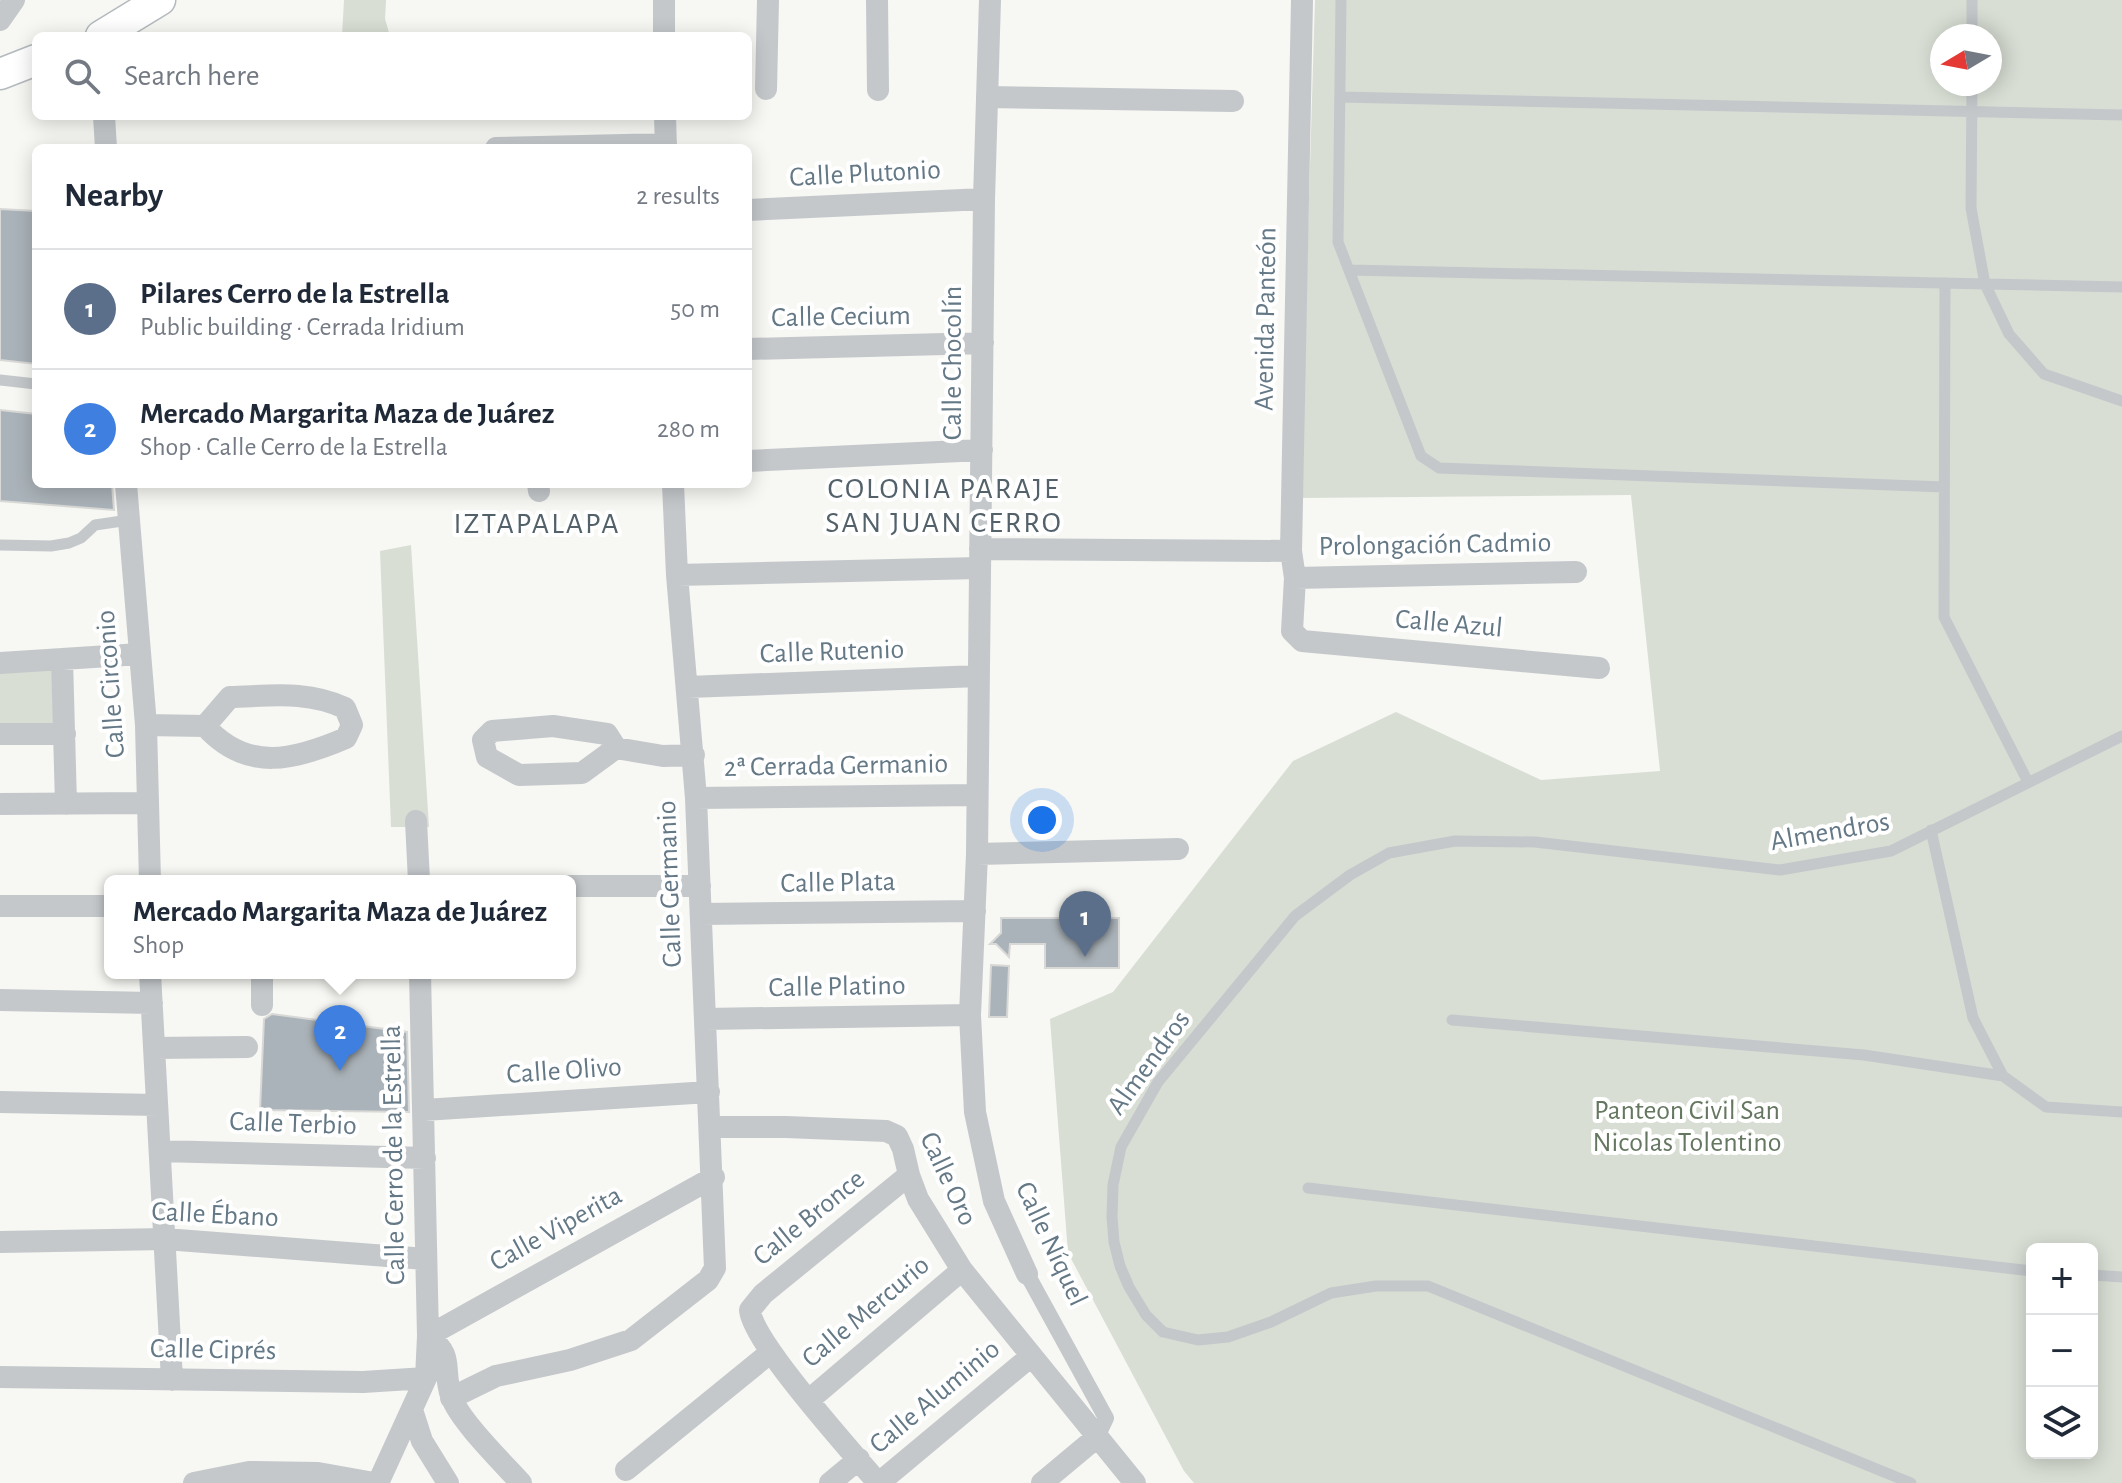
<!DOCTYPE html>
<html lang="en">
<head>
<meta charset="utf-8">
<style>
  body { margin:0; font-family:"Alegreya Sans",sans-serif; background:#f6f6f7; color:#1f2937 }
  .controls { position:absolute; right:24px; bottom:24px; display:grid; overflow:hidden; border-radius:12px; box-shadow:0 4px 20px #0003 }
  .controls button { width:72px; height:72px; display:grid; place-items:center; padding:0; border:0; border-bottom:2px solid #e0e1e3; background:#fff; color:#1f2937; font:40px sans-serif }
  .compass { position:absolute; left:1930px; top:24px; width:72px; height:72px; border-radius:50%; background:#fff; box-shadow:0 4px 20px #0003; rotate:260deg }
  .you { position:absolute; left:1042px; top:820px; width:28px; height:28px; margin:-20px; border:6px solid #fff; border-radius:50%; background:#1a73e8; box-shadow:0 0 0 12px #1a73e833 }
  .badge { display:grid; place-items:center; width:52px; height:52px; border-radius:50%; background:#b45309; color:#fff; font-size:26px; font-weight:700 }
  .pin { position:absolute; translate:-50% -66px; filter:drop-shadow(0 2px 4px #0008) }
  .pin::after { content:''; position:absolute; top:42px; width:28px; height:24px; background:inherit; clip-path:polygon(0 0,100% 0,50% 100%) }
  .popup { position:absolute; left:104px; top:875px; width:472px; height:104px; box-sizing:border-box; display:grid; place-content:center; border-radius:12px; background:#fff; filter:drop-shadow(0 2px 6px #0005); font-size:26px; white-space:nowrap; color:#747a83 }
  .popup b { font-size:30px; color:#1f2937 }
  .popup::after { content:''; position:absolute; left:50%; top:100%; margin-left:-16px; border:16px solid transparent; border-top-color:#fff }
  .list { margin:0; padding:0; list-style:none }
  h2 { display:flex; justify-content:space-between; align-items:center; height:104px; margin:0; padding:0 32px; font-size:34px }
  h2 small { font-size:26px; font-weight:400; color:#747a83 }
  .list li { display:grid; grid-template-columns:52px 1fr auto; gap:24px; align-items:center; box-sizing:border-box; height:120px; padding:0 32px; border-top:2px solid #e0e1e3 }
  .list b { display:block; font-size:30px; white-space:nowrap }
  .list p { margin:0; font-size:26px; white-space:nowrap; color:#747a83 }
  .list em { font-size:26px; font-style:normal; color:#747a83 }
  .icon { flex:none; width:44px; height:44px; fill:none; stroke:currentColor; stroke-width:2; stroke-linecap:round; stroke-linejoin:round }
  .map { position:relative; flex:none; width:2122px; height:1483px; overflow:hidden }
  .search { position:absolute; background:#fff; box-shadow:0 4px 20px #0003; left:32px; top:32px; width:720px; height:88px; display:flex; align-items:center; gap:20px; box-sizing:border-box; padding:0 28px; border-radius:12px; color:#747a83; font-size:30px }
  .panel { position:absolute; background:#fff; box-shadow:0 4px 20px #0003; left:32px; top:144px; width:720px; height:344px; border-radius:12px }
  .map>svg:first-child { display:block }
  .green { fill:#d8ded4; fill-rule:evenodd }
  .building { fill:#aab3b9; stroke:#d8d8d6; stroke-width:2 }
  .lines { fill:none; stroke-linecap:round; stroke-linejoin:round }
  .secondary-casing { stroke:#b4babe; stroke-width:33 }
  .service { stroke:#c4c8cb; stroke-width:11 }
  .pedestrian { stroke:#c4c8cb; stroke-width:16 }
  .minor { stroke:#c4c8cb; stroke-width:22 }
  .secondary { stroke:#fff; stroke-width:30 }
  .labels { text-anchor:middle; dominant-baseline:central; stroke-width:8; stroke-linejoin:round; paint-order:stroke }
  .street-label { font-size:28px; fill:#647886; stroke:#fff }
  .park-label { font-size:28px; fill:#657760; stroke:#fff }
  .neighbourhood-label { font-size:30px; letter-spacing:2px; fill:#53616a; stroke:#fff }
</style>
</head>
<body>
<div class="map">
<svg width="2122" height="1483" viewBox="0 0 2122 1483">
  <rect width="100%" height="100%" fill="#f7f7f3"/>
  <!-- green -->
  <path class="green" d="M 344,0 L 386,0 L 385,19 L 390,36 L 342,36 Z
    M 1315,0 L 2122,0 L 2122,1483 L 1194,1483 L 1184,1471 L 1068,1253 L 1050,1019 L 1113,992 L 1293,761 L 1396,712 L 1541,780 L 1660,771 L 1631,495 L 1300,498 ZM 1942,36 L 1990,36 L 1990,84 L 1942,84 ZM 2032,1249 L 2092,1249 L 2092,1453 L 2032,1453 Z
    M 411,545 L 429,827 L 391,827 L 380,551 Z
    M 62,659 L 65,734 L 0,734 L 0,663 Z"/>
  <!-- building -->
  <path class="building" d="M 0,209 L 36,211 L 36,364 L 0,360 Z
    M 0,410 L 36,414 L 36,484 L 112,484 L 114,510 L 0,501 Z
    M 1001,918 L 1119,918 L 1119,968 L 1045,968 L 1045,944 L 1010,944 L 1009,957 L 996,944 L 990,944 L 1001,933 Z
    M 991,965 L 1009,966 L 1007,1017 L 989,1017 Z
    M 272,1014 L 407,1032 L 409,1112 L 260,1110 L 264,1019 Z"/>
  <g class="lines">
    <defs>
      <path id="secondary" d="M 101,36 L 160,0
        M 0,74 L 36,60"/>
    </defs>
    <!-- secondary casing -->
    <use href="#secondary" class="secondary-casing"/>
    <!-- service -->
    <path class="service" d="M 1341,0 L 1338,242 L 1421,456 L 1439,468 L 1944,487
      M 1972,0 L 1972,36
      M 1972,84 L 1971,208 L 1985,284 L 2009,334 L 2044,374 L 2122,401
      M 1341,97 L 2122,115
      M 1349,270 L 2122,287
      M 1945,283 L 1944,617 L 2028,782
      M 0,380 L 36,384
      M 0,545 L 51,546 L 69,543 L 81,538 L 95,525 L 129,520
      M 1931,830 L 1973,1018 L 2003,1076 L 2046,1107 L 2122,1112
      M 1452,1020 L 1864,1055 L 2003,1076
      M 1308,1188 L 2032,1271
      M 2092,1275 L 2122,1277
      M 1911,1483 L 1428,1286 L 1376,1286 L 1331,1293 L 1271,1322 L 1228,1337 L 1198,1340 L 1163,1332 L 1146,1315 L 1129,1287 L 1120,1266 L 1114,1242 L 1112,1217 L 1113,1185 L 1121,1147 L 1158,1082 L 1295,916 L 1350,875 L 1389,853 L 1455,841 L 1535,842 L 1780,870 L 1891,851 L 2122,736"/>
    <!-- pedestrian -->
    <path class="pedestrian" d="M 1027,1274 L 1106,1418 L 1097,1437"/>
    <!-- minor -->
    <path class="minor" d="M 664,0 L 664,36
      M 877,0 L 878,90
      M 990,0 L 984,199 L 977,854 L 970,1015 L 975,1112 L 994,1201 L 1027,1274
      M 1302,0 L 1291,551 L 1295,578 L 1292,631 L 1302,641 L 1599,668
      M 0,20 L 14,0
      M 766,89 L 768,0
      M 987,97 L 1233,101
      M 104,116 L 106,148
      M 665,116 L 666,148
      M 496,148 L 666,144
      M 748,210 L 984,199
      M 748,349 L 983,343
      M 748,461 L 982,450
      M 126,484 L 146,725 L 150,881
      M 538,484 L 539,491
      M 980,549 L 1291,551
      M 677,575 L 979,568
      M 1295,578 L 1576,572
      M 62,659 L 66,804
      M 0,663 L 140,654
      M 688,687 L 979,676
      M 146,725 L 205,726 C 247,773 295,760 346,738 L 352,725 L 345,708 C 307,690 270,696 230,697 L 205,726
      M 0,734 L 65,734
      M 616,748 L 607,734 L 553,726 L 492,731 L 483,740 L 487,757 L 519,775 L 582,773 L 616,748 L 663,756 L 694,755
      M 696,798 L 977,795
      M 0,804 L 147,803
      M 416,821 L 419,881
      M 977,854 L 1178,849
      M 570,886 L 700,886
      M 0,906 L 110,906
      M 701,914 L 975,911
      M 150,973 L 172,1380
      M 262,973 L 262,1005
      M 0,1000 L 152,1003
      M 706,1019 L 970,1015
      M 154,1048 L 247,1047
      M 0,1102 L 157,1105
      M 424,1110 L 709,1092
      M 711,1127 L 786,1127 L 886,1131 L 897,1136 L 903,1149 L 909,1175 L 918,1199 L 962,1270 L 1135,1483
      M 160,1151 L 425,1158
      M 0,1242 L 165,1239 L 426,1259
      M 428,1336 L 714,1177
      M 428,1336 C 455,1356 442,1368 451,1396 C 459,1420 502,1462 521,1483
      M 0,1377 L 363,1382 L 426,1378
      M 451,1398 L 496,1376 L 570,1360 L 631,1340 L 708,1280 L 715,1268 L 696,798 L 677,575 L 673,484
      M 809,1400 L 962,1270
      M 412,1410 L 422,1441 L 448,1483
      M 626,1470 L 771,1352
      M 194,1483 L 249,1472 L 318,1473 L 374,1483
      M 378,1483 L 426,1378 L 428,1336 L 420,973
      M 830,1483 L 859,1459
      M 878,1483 C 853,1453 752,1342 750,1310 L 763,1294 L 909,1175
      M 879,1483 L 1030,1357
      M 1042,1483 L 1097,1437"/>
    <!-- secondary -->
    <use href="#secondary" class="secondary"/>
  </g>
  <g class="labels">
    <!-- street labels -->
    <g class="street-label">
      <text transform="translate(865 174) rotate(-3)">Calle Plutonio</text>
      <text transform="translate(841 317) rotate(-1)">Calle Cecium</text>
      <text transform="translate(1266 319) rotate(-89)">Avenida Panteón</text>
      <text transform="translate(953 363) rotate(-90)">Calle Chocolín</text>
      <text transform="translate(1435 545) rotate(-1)">Prolongación Cadmio</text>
      <text transform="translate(1449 624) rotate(5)">Calle Azul</text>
      <text transform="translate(832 652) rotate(-2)">Calle Rutenio</text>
      <text transform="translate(111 684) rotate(-94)">Calle Circonio</text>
      <text transform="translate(836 766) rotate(-1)">2ª Cerrada Germanio</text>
      <text transform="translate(1830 832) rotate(-10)">Almendros</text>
      <text transform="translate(838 883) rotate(-1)">Calle Plata</text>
      <text transform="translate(670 884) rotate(-92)">Calle Germanio</text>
      <text transform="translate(837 987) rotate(-1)">Calle Platino</text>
      <text transform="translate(1149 1063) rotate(-54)">Almendros</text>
      <text transform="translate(564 1071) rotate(-4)">Calle Olivo</text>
      <text transform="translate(293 1124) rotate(2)">Calle Terbio</text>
      <text transform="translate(394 1155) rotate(-91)">Calle Cerro de la Estrella</text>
      <text transform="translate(948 1179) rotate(65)">Calle Oro</text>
      <text transform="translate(215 1215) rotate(3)">Calle Ébano</text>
      <text transform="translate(809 1218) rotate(-39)">Calle Bronce</text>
      <text transform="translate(556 1229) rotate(-29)">Calle Viperita</text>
      <text transform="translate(1051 1244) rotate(65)">Calle Níquel</text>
      <text transform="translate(866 1312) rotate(-40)">Calle Mercurio</text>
      <text transform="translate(213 1350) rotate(1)">Calle Ciprés</text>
      <text transform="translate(935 1397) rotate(-40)">Calle Aluminio</text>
    </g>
    <!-- park labels -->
    <g class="park-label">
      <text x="1687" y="1111">Panteon Civil San<tspan x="1687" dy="32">Nicolas Tolentino</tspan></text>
    </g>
    <!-- neighbourhood labels -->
    <g class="neighbourhood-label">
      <text x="944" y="489">COLONIA PARAJE<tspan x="944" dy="34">SAN JUAN CERRO</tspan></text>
      <text x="537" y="524">IZTAPALAPA</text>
    </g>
  </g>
</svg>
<div class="controls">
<button>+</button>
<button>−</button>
<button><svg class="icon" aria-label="layers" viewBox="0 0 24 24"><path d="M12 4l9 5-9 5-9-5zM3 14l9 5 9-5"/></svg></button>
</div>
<svg class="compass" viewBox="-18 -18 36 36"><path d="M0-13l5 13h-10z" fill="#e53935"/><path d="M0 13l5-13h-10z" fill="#747a83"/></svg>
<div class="you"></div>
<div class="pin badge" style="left:1085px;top:957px;background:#5c6f8a">1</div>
<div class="pin badge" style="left:340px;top:1071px;background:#3f7fe0">2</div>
<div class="popup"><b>Mercado Margarita Maza de Juárez</b>Shop</div>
<div class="search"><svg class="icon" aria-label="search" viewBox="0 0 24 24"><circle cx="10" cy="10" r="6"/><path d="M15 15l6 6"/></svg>Search here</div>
<section class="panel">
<h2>Nearby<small>2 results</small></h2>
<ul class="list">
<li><span class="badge" style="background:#5c6f8a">1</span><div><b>Pilares Cerro de la Estrella</b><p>Public building · Cerrada Iridium</p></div><em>50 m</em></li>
<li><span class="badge" style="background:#3f7fe0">2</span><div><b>Mercado Margarita Maza de Juárez</b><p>Shop · Calle Cerro de la Estrella</p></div><em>280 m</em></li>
</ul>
</section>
</div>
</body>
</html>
